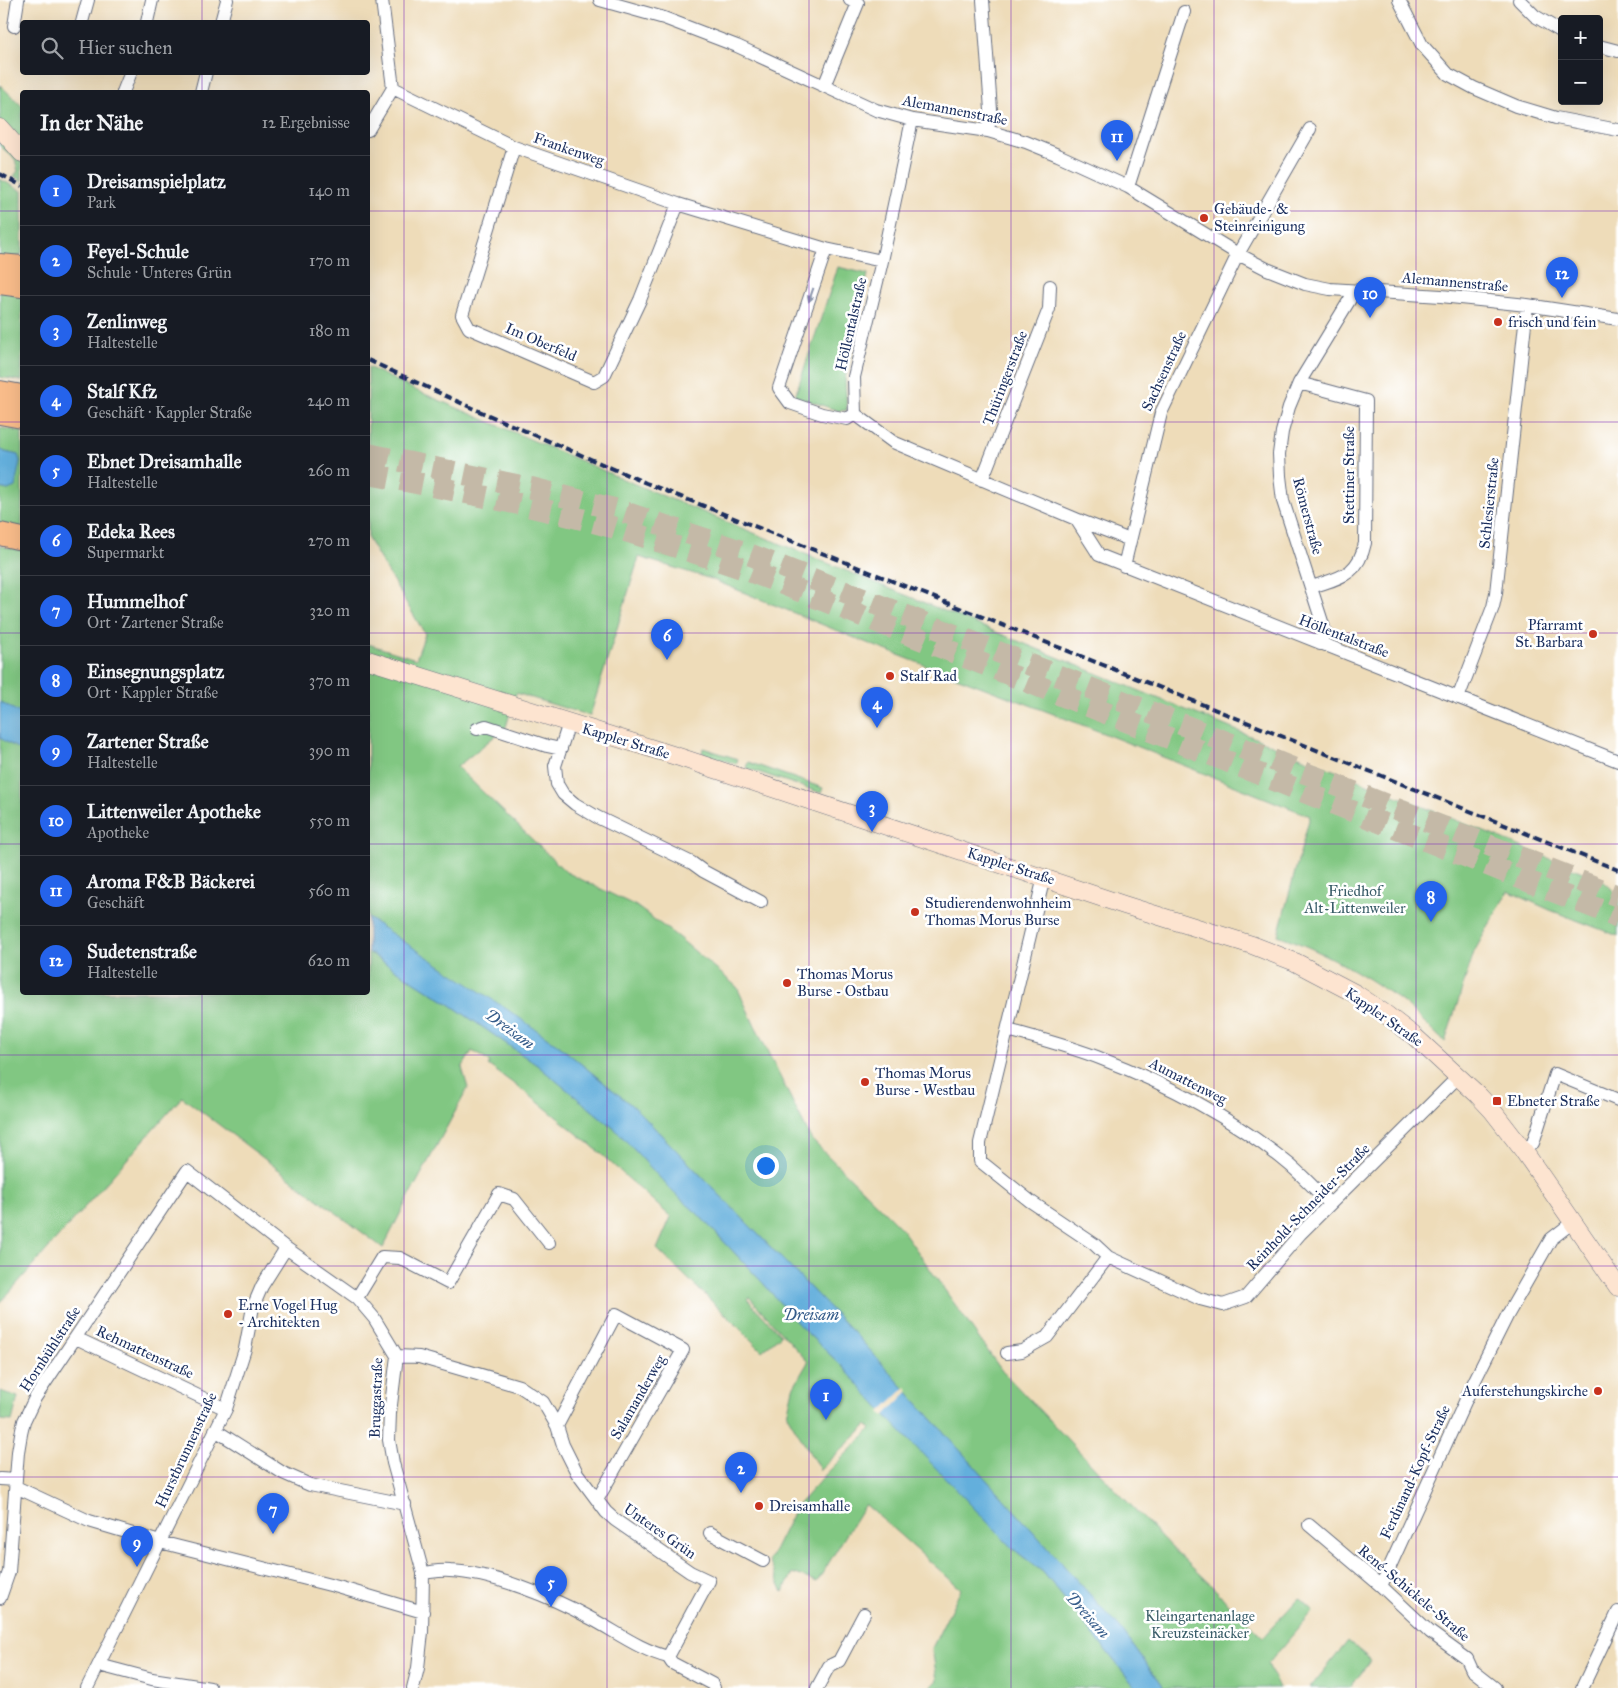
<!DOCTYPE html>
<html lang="de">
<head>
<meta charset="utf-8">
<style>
  body { margin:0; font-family:"IM FELL Great Primer",serif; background:#20242c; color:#f1f3f6 }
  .controls { position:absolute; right:15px; top:15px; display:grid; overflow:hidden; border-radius:5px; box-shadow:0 5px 20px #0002 }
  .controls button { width:45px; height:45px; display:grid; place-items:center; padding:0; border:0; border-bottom:1px solid #363941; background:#171b24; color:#f1f3f6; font:25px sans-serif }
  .you { position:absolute; left:765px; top:1165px; width:18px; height:18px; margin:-12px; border:4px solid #fff; border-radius:50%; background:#1a73e8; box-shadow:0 0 0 8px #1a73e833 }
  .badge { display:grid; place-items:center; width:32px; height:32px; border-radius:50%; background:#2563eb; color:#fff; font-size:16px; font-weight:700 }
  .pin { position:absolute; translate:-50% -41px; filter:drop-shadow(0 1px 2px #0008) }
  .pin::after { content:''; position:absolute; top:26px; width:18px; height:15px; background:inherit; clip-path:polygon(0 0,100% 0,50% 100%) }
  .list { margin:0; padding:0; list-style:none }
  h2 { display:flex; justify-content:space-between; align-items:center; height:65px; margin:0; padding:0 20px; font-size:21px }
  h2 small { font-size:16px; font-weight:400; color:#9ea1a6 }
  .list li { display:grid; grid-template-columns:32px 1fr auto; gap:15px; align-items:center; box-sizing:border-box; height:70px; padding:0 20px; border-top:1px solid #363941 }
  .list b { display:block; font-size:19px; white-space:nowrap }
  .list p { margin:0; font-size:16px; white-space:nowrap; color:#9ea1a6 }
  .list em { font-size:16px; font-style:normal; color:#9ea1a6 }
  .icon { flex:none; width:28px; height:28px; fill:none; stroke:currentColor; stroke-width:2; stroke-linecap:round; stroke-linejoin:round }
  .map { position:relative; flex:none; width:1618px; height:1688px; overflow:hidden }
  .search { position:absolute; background:#171b24; box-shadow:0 5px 20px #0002; left:20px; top:20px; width:350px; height:55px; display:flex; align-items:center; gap:12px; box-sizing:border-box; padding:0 18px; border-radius:5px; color:#9ea1a6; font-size:19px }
  .panel { position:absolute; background:#171b24; box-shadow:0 5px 20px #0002; left:20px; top:90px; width:350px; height:905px; border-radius:5px }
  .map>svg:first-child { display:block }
  .green { fill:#81c782; stroke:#4e7b70 }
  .water { fill:#64afdc; stroke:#406f9d }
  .pier { fill:#eedcb9 }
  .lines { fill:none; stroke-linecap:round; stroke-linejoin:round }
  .highway-tunnel { stroke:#c4b9a7; stroke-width:22; stroke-dasharray:22 11; stroke-linecap:butt }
  .street-casing { stroke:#656c7e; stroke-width:14 }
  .secondary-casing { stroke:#656c7e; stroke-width:19 }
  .highway-casing { stroke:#656c7e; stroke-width:24 }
  .street { stroke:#fff; stroke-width:12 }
  .secondary { stroke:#fde4d0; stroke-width:18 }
  .highway { stroke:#f9bc8a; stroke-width:22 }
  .rail { stroke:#1b2f5e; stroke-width:4; stroke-dasharray:8 4; stroke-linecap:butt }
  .oneway { fill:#8d97ae }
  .grid { fill:none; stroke:#7b2cbf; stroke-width:1; stroke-opacity:0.55 }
  .poi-dot { fill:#c8321e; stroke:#fff; stroke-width:2 }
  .labels { text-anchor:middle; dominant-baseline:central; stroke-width:5; stroke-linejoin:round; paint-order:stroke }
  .street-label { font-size:15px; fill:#1b2f5e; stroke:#fff }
  .poi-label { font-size:15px; fill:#1b2f5e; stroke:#fff; text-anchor:start }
  .park-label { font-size:15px; fill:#3a5d69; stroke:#fff }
  .water-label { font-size:16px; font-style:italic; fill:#355c8a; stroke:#fff }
</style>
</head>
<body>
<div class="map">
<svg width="1618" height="1688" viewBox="0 0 1618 1688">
  <rect width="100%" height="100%" fill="#fff"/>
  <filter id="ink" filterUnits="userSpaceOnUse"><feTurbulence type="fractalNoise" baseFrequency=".02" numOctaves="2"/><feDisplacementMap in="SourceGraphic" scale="10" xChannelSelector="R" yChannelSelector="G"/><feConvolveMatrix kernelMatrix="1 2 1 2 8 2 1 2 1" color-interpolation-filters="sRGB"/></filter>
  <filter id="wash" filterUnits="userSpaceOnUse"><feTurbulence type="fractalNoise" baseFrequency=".0096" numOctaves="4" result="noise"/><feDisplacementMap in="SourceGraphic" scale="20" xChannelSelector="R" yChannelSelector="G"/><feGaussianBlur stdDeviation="1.12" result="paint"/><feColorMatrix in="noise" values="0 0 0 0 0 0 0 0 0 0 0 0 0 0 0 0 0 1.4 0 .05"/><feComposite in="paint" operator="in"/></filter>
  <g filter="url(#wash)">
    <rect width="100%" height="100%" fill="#eedcb9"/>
    <!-- green -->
    <path class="green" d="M 0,85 L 22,106 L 22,181 L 14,176 L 18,171 L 15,159 L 0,146 Z
      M 0,179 L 22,191 L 22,254 L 13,259 L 0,260 Z
      M 838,267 L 868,274 L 845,379 L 847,410 L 839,411 L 795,396 Z
      M 0,291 L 22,294 L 22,381 L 0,377 Z
      M 368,367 L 413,389 L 644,488 L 1602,880 L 1618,895 L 1618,936 L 1550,910 L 1508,891 L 1474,952 L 1445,1042 C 1429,1028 1414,1010 1397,998 C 1360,972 1320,950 1278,935 L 1310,816 L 1098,731 L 872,645 L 711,579 L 639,557 L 590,716 L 516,693 L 506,727 L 457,767 L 566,872 L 636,906 L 678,937 L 737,987 L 753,1022 L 811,1139 L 901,1228 L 1002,1371 L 1168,1544 L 1218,1592 L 1232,1609 L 1239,1608 L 1243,1617 L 1263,1637 L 1299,1598 L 1313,1611 L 1268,1664 L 1279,1688 L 1164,1688 L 1120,1628 L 857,1336 L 636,1109 L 558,1045 L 368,918 L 368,644 L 416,659 L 425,634 L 368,539 Z
      M 0,428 L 22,431 L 22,531 L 0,527 L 0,488 L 8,490 L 18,455 L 5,452 L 0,449 Z
      M 0,546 L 22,550 L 22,714 L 0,702 Z
      M 0,738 L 22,751 L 22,992 L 368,992 L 368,952 L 448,1003 L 537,1065 L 616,1130 L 674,1193 L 697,1213 L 763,1283 L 799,1325 L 842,1366 L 1012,1548 L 1043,1572 L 1136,1688 L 929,1688 L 937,1680 L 932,1648 L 961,1589 L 865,1504 L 817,1582 L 793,1573 L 783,1592 L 769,1561 L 796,1507 L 827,1473 L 871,1429 L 867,1425 L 820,1470 L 787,1415 L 793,1388 L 808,1362 L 749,1297 L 747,1299 L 781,1335 L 762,1351 L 728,1317 L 657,1249 L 671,1217 L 590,1144 L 533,1098 L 488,1065 L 490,1062 L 472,1051 L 462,1068 L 468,1088 L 405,1204 L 383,1248 L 182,1097 L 0,1303 Z
      M 703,748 L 738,759 L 736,764 L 702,753 Z
      M 748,762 L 823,788 L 821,793 L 746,768 Z
      M 0,1391 L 18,1397 L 12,1421 L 0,1420 Z
      M 1348,1641 L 1371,1660 L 1350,1688 L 1310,1688 Z"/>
    <!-- water -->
    <path class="water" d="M 0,449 L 5,452 L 18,455 L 20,461 L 15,487 L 8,490 L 0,488 Z
      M 0,702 L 22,714 L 22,751 L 0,738 Z
      M 368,918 L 508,1010 L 558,1045 L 636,1109 L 857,1336 L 1120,1628 L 1164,1688 L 1136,1688 L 1043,1572 L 1012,1548 L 892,1422 L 842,1366 L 799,1325 L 763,1283 L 697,1213 L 674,1193 L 616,1130 L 537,1065 L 448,1003 L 368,952 Z"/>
    <!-- pier -->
    <path class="pier" d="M 906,1387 L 909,1391 L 884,1416 L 880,1412 Z"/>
  </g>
  <g filter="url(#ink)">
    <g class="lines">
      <!-- highway-tunnel -->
      <path class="highway-tunnel" d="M 368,454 L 531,488 L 618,510 L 741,551 L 1618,896
        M 368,474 C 450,489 531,505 612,527 C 655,540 699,554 742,568 L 1618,917"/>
      <defs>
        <path id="street" d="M 382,0 L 393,88
          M 600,0 L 664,18 L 737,46 L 876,110 L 912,120 L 988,131 L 1026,142 L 1058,155 L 1128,187 L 1238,254 L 1267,269 L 1305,284 L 1330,289 L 1441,296 L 1527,305 L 1618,319
          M 983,0 L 991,110 L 988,131
          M 1399,0 L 1422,45 L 1448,74 L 1474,88 L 1516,106 L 1556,118 L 1618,130
          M 1519,0 L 1535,16 L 1562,32
          M 82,22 L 88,0
          M 147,22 L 152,0
          M 221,22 L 227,0
          M 14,26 L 18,0
          M 1599,46 L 1618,51
          M 824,86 L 858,3 L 850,0
          M 393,88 L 514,147 L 678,204 L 826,249 L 882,261
          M 123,92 L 131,72
          M 201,92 L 206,72
          M 912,120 L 882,261 L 854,377 L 855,414 L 893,442 L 1076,519 L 1099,555 L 1618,761
          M 368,130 L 393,88
          M 514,147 L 462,315 L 469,328 L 594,382 L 604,376 L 640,300 L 678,204
          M 1128,187 L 1184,12
          M 826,249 L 779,388 L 790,403 L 822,414 L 847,419 L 855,414
          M 1299,383 L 1366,401 L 1365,543 C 1358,576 1340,577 1312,587
          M 982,480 L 1049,309 L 1050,286
          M 1076,519 L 1130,540
          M 1124,566 L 1161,413 L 1238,254 L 1310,129
          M 1320,644 L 1325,631 L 1283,501 L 1280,476 L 1279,454 L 1282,432 L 1289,407 L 1299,383 L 1355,291
          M 1458,698 L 1493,607 L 1496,593 L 1527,305
          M 569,723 L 555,766 L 557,784 L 563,794 L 575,804 L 597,817 L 692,863 L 703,871 L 761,902
          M 477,729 L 486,726 L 547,746 L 561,749
          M 1044,877 L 980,1143 L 980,1161 L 1030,1201 L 1094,1244 L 1108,1257 L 1200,1299 L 1223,1305 L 1246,1297 L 1300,1234 L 1459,1076
          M 1008,1030 C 1040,1039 1072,1047 1102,1059 C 1170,1085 1234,1119 1290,1165 C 1304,1177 1317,1191 1330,1204
          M 1523,1150 L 1533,1143 L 1555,1074 L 1618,1100
          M 357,1298 L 382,1257 L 400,1258 L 448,1283 L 499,1194 L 514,1199 L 549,1243
          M 76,1338 L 226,1409
          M 1007,1353 L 1022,1351 L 1047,1337 L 1108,1257
          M 397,1356 L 419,1357 L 519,1386 L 543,1402 L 557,1426 L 563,1445 L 577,1473 L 606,1512 L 615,1520 L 690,1572 L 709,1581 L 668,1657
          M 557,1426 L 616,1314 L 683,1350 L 597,1500
          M 215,1430 L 283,1473 L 310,1485 L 405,1504
          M 0,1479 L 16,1480
          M 16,1487 L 89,1521 L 160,1542 L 338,1587 L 423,1612
          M 1309,1525 L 1381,1586 L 1430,1632 L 1467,1659 L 1472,1670 L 1495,1688
          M 710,1533 L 763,1561
          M 423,1573 C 432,1572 441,1570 450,1571 C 493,1573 552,1597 590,1618 C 615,1631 640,1650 668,1657
          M 1381,1586 L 1474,1382 L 1507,1316 L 1551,1239 L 1573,1222
          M 0,1598 L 9,1572 L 18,1452 L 21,1434 L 24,1421 L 35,1398 L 187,1171 L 286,1248 L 357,1298 L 374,1318 L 397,1356 L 390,1413 L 389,1440 L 393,1463 L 423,1573 L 422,1632 L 418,1668 L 413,1688
          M 668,1657 L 672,1663 L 712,1684 L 714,1688
          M 99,1665 L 152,1679 L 210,1688
          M 87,1688 L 226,1409 L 245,1349 L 253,1307 L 262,1286 L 286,1248
          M 817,1688 L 829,1666 L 839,1661 L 864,1614
          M 1582,1688 L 1618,1612"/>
        <path id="secondary" d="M 0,128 L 22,153
          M 368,660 L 679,757 L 1124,905 L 1252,945 L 1295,962 L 1356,994 L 1384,1013 L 1414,1036 L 1477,1094 L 1492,1110 L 1523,1150 L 1618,1287"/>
        <path id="highway" d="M 0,265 L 22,267
          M 0,283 L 22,286
          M 0,392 L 22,396
          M 0,413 L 22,417
          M 0,534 L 22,539"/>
      </defs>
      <!-- street casing -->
      <use href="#street" class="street-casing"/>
      <!-- secondary casing -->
      <use href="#secondary" class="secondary-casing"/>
      <!-- highway casing -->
      <use href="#highway" class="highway-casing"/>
      <!-- street -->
      <use href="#street" class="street"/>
      <!-- secondary -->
      <use href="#secondary" class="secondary"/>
      <!-- highway -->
      <use href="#highway" class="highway"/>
      <!-- rail -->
      <path class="rail" d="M 0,174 L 22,186
        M 368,360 L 472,408 L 646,483 L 1618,870"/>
    </g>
    <!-- one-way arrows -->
    <defs><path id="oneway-solid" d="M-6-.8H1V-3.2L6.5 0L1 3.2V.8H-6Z" transform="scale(1.25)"/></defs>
    <use class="oneway" href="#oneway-solid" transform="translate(811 295) rotate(109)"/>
  </g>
  <!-- grid -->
  <path class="grid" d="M 202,0 L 202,22M 404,0 L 404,1688M 607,0 L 607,1688M 809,0 L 809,1688M 1011,0 L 1011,1688M 1214,0 L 1214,1688M 1416,0 L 1416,1688M 202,72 L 202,92M 0,211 L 22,211M 368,211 L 1618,211M 0,422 L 22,422M 368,422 L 1618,422M 0,633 L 22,633M 368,633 L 1618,633M 0,844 L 22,844M 368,844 L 1618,844M 202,992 L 202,1688M 0,1055 L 1618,1055M 0,1266 L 1618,1266M 0,1477 L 1618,1477"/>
  <!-- markers -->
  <g class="poi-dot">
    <circle cx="1204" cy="218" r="5"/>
    <circle cx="1498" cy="322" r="5"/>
    <circle cx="1593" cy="634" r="5"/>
    <circle cx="890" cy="676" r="5"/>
    <circle cx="915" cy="912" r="5"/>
    <circle cx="787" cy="983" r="5"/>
    <circle cx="865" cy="1082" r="5"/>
    <rect x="1492" y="1096" width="10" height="10" rx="2.5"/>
    <circle cx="228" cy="1314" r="5"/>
    <circle cx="1598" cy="1391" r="5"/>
    <circle cx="759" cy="1506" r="5"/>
  </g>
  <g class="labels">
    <!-- street labels -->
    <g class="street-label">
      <text transform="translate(955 110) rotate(11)">Alemannenstraße</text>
      <text transform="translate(569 149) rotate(19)">Frankenweg</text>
      <text transform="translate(1455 282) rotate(5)">Alemannenstraße</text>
      <text transform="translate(851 324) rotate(-77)">Höllentalstraße</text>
      <text transform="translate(541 342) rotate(23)">Im Oberfeld</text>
      <text transform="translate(1164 371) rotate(-65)">Sachsenstraße</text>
      <text transform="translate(1005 378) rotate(-69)">Thüringerstraße</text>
      <text transform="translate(1349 475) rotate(-90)">Stettiner Straße</text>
      <text transform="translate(1489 503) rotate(-84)">Schlesierstraße</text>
      <text transform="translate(1308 516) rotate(75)">Römerstraße</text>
      <text transform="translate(1344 636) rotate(21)">Höllentalstraße</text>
      <text transform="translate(626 741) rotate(17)">Kappler Straße</text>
      <text transform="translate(1011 866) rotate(18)">Kappler Straße</text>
      <text transform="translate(1384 1017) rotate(35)">Kappler Straße</text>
      <text transform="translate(1188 1081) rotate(27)">Aumattenweg</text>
      <text transform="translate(1308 1207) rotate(-46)">Reinhold-Schneider-Straße</text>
      <text transform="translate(50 1349) rotate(-57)">Hornbühlstraße</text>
      <text transform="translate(145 1352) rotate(25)">Rehmattenstraße</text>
      <text transform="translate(638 1397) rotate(-60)">Salamanderweg</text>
      <text transform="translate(376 1398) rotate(-88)">Bruggastraße</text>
      <text transform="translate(186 1450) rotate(-65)">Hurstbrunnenstraße</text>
      <text transform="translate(1415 1472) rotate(-65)">Ferdinand-Kopf-Straße</text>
      <text transform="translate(660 1531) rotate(35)">Unteres Grün</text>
      <text transform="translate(1414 1593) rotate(40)">René-Schickele-Straße</text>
    </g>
    <!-- poi labels -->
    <g class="poi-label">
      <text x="1214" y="209">Gebäude- &amp;<tspan x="1214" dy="17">Steinreinigung</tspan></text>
      <text x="1508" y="322">frisch und fein</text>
      <text x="1583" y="625" text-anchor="end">Pfarramt<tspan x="1583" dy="17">St. Barbara</tspan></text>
      <text x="900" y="676">Stalf Rad</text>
      <text x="925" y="903">Studierendenwohnheim<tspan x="925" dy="17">Thomas Morus Burse</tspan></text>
      <text x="797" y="974">Thomas Morus<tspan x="797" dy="17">Burse - Ostbau</tspan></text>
      <text x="875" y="1073">Thomas Morus<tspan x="875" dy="17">Burse - Westbau</tspan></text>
      <text x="1507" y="1101">Ebneter Straße</text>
      <text x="238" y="1305">Erne Vogel Hug<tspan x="238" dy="17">- Architekten</tspan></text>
      <text x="1588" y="1391" text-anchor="end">Auferstehungskirche</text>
      <text x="769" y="1506">Dreisamhalle</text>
    </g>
    <!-- park labels -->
    <g class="park-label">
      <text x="1355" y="891">Friedhof<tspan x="1355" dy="17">Alt-Littenweiler</tspan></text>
      <text x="1200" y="1616">Kleingartenanlage<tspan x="1200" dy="17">Kreuzsteinäcker</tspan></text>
    </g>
    <!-- water labels -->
    <g class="water-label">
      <text transform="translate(510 1029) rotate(36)">Dreisam</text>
      <text x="811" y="1314">Dreisam</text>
      <text transform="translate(1088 1615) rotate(48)">Dreisam</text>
    </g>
  </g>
</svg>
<div class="controls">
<button>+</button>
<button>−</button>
</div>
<div class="you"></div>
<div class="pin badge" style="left:826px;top:1420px">1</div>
<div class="pin badge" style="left:741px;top:1493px">2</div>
<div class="pin badge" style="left:872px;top:832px">3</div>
<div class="pin badge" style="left:877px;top:728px">4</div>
<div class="pin badge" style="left:551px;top:1607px">5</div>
<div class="pin badge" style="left:667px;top:660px">6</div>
<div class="pin badge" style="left:273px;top:1534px">7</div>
<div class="pin badge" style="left:1431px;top:922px">8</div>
<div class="pin badge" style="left:137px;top:1567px">9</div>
<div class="pin badge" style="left:1370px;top:318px">10</div>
<div class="pin badge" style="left:1117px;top:161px">11</div>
<div class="pin badge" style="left:1562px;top:298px">12</div>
<div class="search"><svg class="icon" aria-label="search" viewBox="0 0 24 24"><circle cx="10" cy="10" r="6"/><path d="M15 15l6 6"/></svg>Hier suchen</div>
<section class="panel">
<h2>In der Nähe<small>12 Ergebnisse</small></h2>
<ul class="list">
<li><span class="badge">1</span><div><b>Dreisamspielplatz</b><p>Park</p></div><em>140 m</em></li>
<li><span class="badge">2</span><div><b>Feyel-Schule</b><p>Schule · Unteres Grün</p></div><em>170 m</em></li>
<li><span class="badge">3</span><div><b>Zenlinweg</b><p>Haltestelle</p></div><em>180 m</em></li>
<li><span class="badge">4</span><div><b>Stalf Kfz</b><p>Geschäft · Kappler Straße</p></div><em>240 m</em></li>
<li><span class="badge">5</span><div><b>Ebnet Dreisamhalle</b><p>Haltestelle</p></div><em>260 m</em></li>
<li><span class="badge">6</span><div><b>Edeka Rees</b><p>Supermarkt</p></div><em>270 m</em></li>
<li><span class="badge">7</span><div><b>Hummelhof</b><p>Ort · Zartener Straße</p></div><em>320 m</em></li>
<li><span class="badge">8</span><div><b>Einsegnungsplatz</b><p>Ort · Kappler Straße</p></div><em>370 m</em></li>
<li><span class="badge">9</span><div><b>Zartener Straße</b><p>Haltestelle</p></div><em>390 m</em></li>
<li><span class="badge">10</span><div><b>Littenweiler Apotheke</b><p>Apotheke</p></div><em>550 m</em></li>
<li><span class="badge">11</span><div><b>Aroma F&amp;B Bäckerei</b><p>Geschäft</p></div><em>560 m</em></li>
<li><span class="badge">12</span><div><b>Sudetenstraße</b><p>Haltestelle</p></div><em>620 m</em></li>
</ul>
</section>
</div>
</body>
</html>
